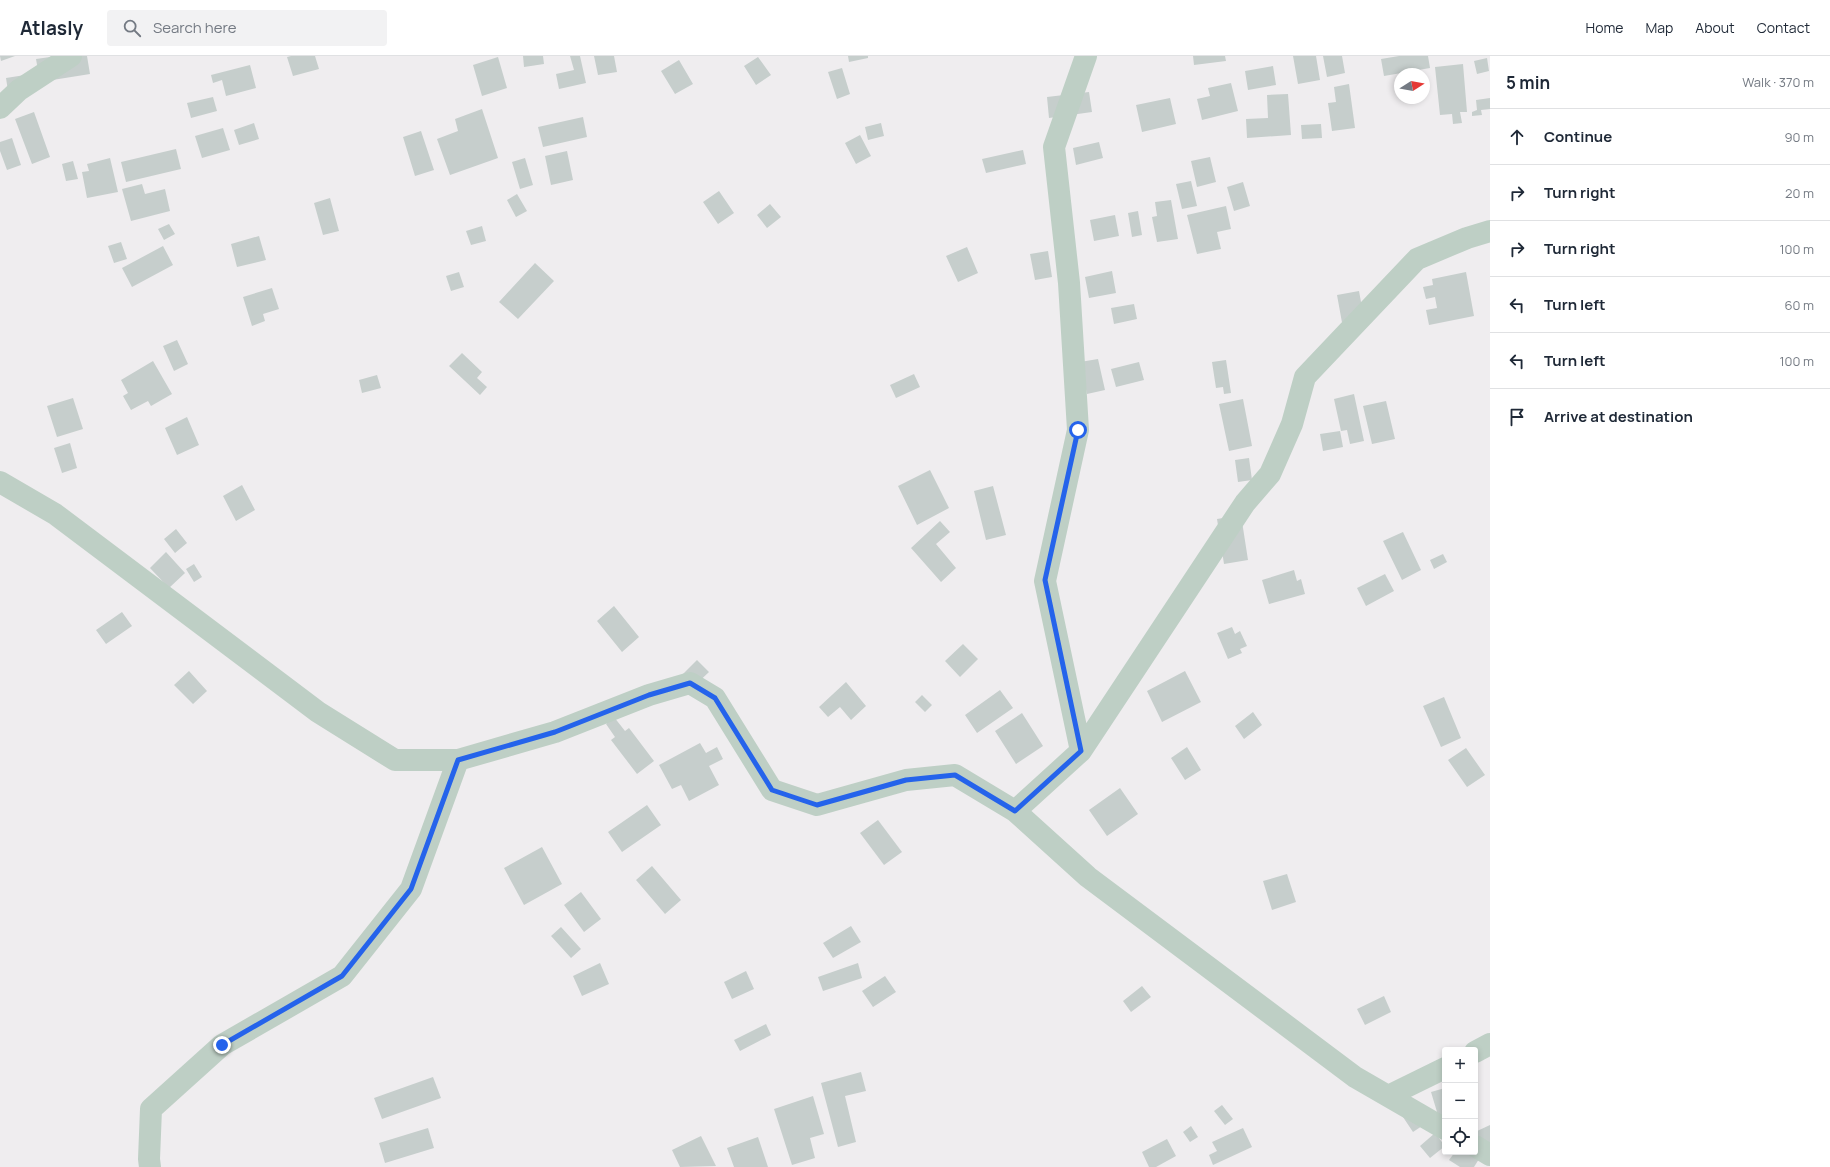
<!DOCTYPE html>
<html lang="en">
<head>
<meta charset="utf-8">
<style>
  body { margin:0; font-family:Manrope,sans-serif; background:#f2f2f3; color:#1f2937 }
  .controls { position:absolute; right:12px; bottom:12px; display:grid; overflow:hidden; border-radius:4px; box-shadow:0 2px 6px #0003 }
  .controls button { width:36px; height:36px; display:grid; place-items:center; padding:0; border:0; border-bottom:1px solid #e0e1e3; background:#fff; color:#1f2937; font:20px sans-serif }
  .compass { position:absolute; left:1394px; top:12px; width:36px; height:36px; border-radius:50%; background:#fff; box-shadow:0 2px 6px #0003; rotate:79deg }
  .stop { position:absolute; width:12px; height:12px; margin:-9px; border:3px solid #2563eb; border-radius:50%; background:#fff }
  .stop.end { background:#2563eb; border-color:#fff; box-shadow:0 1px 4px #0008 }
  .list { margin:0; padding:0; list-style:none }
  h2 { display:flex; justify-content:space-between; align-items:center; height:52px; margin:0; padding:0 16px; font-size:17px }
  h2 small { font-size:13px; font-weight:400; color:#747a83 }
  .list li { display:grid; grid-template-columns:26px 1fr auto; gap:12px; align-items:center; box-sizing:border-box; height:56px; padding:0 16px; border-top:1px solid #e0e1e3 }
  .list b { display:block; font-size:15px; white-space:nowrap }
  .list em { font-size:13px; font-style:normal; color:#747a83 }
  .icon { flex:none; width:22px; height:22px; fill:none; stroke:currentColor; stroke-width:2; stroke-linecap:round; stroke-linejoin:round }
  .map { position:relative; flex:none; width:1490px; height:1111px; overflow:hidden }
  header { display:flex; align-items:center; gap:24px; box-sizing:border-box; height:56px; padding:0 20px; background:#fff; border-bottom:1px solid #e0e1e3 }
  header strong { font-size:19px }
  nav { display:flex; gap:22px; margin-inline-start:auto; font-size:14px }
  .search { width:280px; height:36px; background:#f2f2f3; display:flex; align-items:center; gap:10px; box-sizing:border-box; padding:0 14px; border-radius:4px; color:#747a83; font-size:15px }
  main { display:flex }
  aside { flex:1; background:#fff }
  .map>svg:first-child { display:block }
  .building { fill:#c6cecc }
  .lines { fill:none; stroke-linecap:round; stroke-linejoin:round }
  .minor { stroke:#becfc5; stroke-width:22 }
  .route { stroke:#2563eb; stroke-width:5 }
</style>
</head>
<body>
<header>
<strong>Atlasly</strong>
<div class="search"><svg class="icon" aria-label="search" viewBox="0 0 24 24"><circle cx="10" cy="10" r="6"/><path d="M15 15l6 6"/></svg>Search here</div>
<nav><a>Home</a><a>Map</a><a>About</a><a>Contact</a></nav>
</header>
<main>
<div class="map">
<svg width="1490" height="1111" viewBox="0 0 1490 1111">
  <rect width="100%" height="100%" fill="#efedef"/>
  <!-- building -->
  <path class="building" d="M 0,0 L 15,0 L 1,5 Z
    M 57,0 L 87,0 L 90,18 L 40,26 L 36,3 Z
    M 291,0 L 315,0 L 319,13 L 293,20 L 287,1 Z
    M 523,0 L 543,0 L 544,8 L 524,11 Z
    M 570,0 L 580,0 L 586,27 L 559,33 L 556,18 L 574,14 Z
    M 594,0 L 614,0 L 617,16 L 598,19 Z
    M 848,0 L 868,0 L 868,2 L 849,6 Z
    M 1193,0 L 1225,0 L 1226,5 L 1194,9 Z
    M 1293,0 L 1316,0 L 1320,24 L 1298,28 Z
    M 1323,0 L 1342,0 L 1345,17 L 1327,21 Z
    M 1399,0 L 1428,0 L 1430,12 L 1384,20 L 1381,3 Z
    M 498,1 L 507,32 L 482,40 L 473,9 Z
    M 758,1 L 771,19 L 756,29 L 744,10 Z
    M 1487,2 L 1489,15 L 1477,18 L 1474,5 Z
    M 679,4 L 693,28 L 675,38 L 661,15 Z
    M 1463,8 L 1467,56 L 1460,56 L 1462,67 L 1453,68 L 1452,58 L 1440,59 L 1435,11 Z
    M 250,9 L 256,32 L 226,40 L 222,24 L 213,27 L 211,19 Z
    M 1273,10 L 1276,29 L 1248,34 L 1245,15 Z
    M 842,12 L 850,38 L 837,43 L 828,16 Z
    M 25,19 L 8,35 L 6,22 Z
    M 1231,27 L 1238,55 L 1202,64 L 1197,43 L 1210,40 L 1208,32 Z
    M 1349,28 L 1355,72 L 1332,75 L 1328,47 L 1336,46 L 1334,31 Z
    M 1089,36 L 1092,56 L 1049,62 L 1047,41 Z
    M 1288,38 L 1291,79 L 1247,82 L 1246,63 L 1268,62 L 1267,39 Z
    M 213,41 L 217,55 L 191,62 L 187,47 Z
    M 1170,42 L 1176,68 L 1142,76 L 1136,49 Z
    M 1490,42 L 1490,53 L 1481,54 L 1482,59 L 1472,60 L 1472,56 L 1477,54 L 1476,44 Z
    M 482,53 L 498,102 L 450,119 L 437,83 L 458,75 L 455,63 Z
    M 34,56 L 50,101 L 32,108 L 15,63 Z
    M 583,61 L 587,81 L 543,91 L 538,71 Z
    M 254,67 L 259,83 L 239,89 L 234,74 Z
    M 881,67 L 884,80 L 868,84 L 865,71 Z
    M 1321,68 L 1322,82 L 1302,83 L 1301,69 Z
    M 223,72 L 230,94 L 202,102 L 195,80 Z
    M 421,75 L 434,114 L 415,120 L 403,81 Z
    M 860,79 L 871,100 L 856,108 L 845,87 Z
    M 12,82 L 21,109 L 7,114 L 0,95 L 0,86 Z
    M 1099,86 L 1103,102 L 1076,109 L 1073,92 Z
    M 176,93 L 181,113 L 126,126 L 121,106 Z
    M 1023,94 L 1026,108 L 986,117 L 982,103 Z
    M 567,95 L 573,124 L 551,129 L 545,100 Z
    M 1210,101 L 1216,126 L 1197,131 L 1191,105 Z
    M 110,102 L 118,136 L 87,142 L 82,116 L 89,115 L 87,108 Z
    M 525,102 L 533,129 L 520,133 L 512,106 Z
    M 73,105 L 78,123 L 66,125 L 62,108 Z
    M 1191,125 L 1197,150 L 1182,153 L 1176,128 Z
    M 1243,126 L 1250,150 L 1234,155 L 1227,131 Z
    M 142,128 L 145,138 L 165,133 L 170,155 L 131,165 L 122,133 Z
    M 719,135 L 734,157 L 718,168 L 703,146 Z
    M 517,138 L 527,155 L 516,161 L 507,144 Z
    M 330,142 L 339,175 L 323,179 L 314,147 Z
    M 1171,144 L 1178,183 L 1157,186 L 1152,161 L 1157,160 L 1155,146 Z
    M 770,148 L 781,161 L 767,172 L 757,159 Z
    M 1226,150 L 1231,173 L 1217,176 L 1221,193 L 1197,198 L 1187,159 Z
    M 1138,155 L 1142,179 L 1132,181 L 1128,157 Z
    M 1115,159 L 1119,180 L 1094,185 L 1090,164 Z
    M 169,168 L 175,178 L 164,184 L 158,173 Z
    M 482,170 L 486,185 L 471,189 L 466,175 Z
    M 259,180 L 266,204 L 237,211 L 231,188 Z
    M 121,186 L 127,203 L 114,207 L 108,190 Z
    M 163,190 L 173,209 L 132,231 L 122,212 Z
    M 967,191 L 978,217 L 958,226 L 946,200 Z
    M 1048,195 L 1052,221 L 1035,224 L 1030,198 Z
    M 535,207 L 554,225 L 518,263 L 499,246 Z
    M 1112,215 L 1116,237 L 1089,242 L 1085,221 Z
    M 459,216 L 464,231 L 451,235 L 446,220 Z
    M 1466,216 L 1474,260 L 1429,269 L 1426,254 L 1437,252 L 1435,241 L 1426,243 L 1423,231 L 1433,229 L 1432,223 Z
    M 272,232 L 279,253 L 263,258 L 265,265 L 252,270 L 243,241 Z
    M 1359,235 L 1365,268 L 1343,272 L 1337,239 Z
    M 1134,248 L 1137,263 L 1114,268 L 1111,252 Z
    M 177,284 L 188,308 L 174,315 L 163,290 Z
    M 462,297 L 482,316 L 477,322 L 487,331 L 480,339 L 449,310 Z
    M 1098,303 L 1105,334 L 1087,338 L 1080,306 Z
    M 1226,304 L 1231,337 L 1224,338 L 1223,331 L 1216,332 L 1212,306 Z
    M 153,305 L 172,338 L 151,350 L 148,345 L 131,354 L 123,340 L 128,337 L 121,324 Z
    M 1139,306 L 1144,324 L 1116,331 L 1111,313 Z
    M 914,318 L 920,331 L 896,342 L 890,329 Z
    M 377,319 L 381,332 L 362,337 L 359,324 Z
    M 1354,338 L 1364,385 L 1350,388 L 1347,374 L 1341,375 L 1334,343 Z
    M 73,342 L 83,373 L 57,381 L 47,350 Z
    M 1243,343 L 1252,390 L 1229,395 L 1219,348 Z
    M 1386,345 L 1395,383 L 1372,388 L 1363,350 Z
    M 187,361 L 199,389 L 177,399 L 165,372 Z
    M 1340,375 L 1343,391 L 1323,395 L 1320,378 Z
    M 70,387 L 77,412 L 62,417 L 54,392 Z
    M 1249,402 L 1252,424 L 1238,426 L 1235,404 Z
    M 930,414 L 949,452 L 917,469 L 898,430 Z
    M 242,429 L 255,454 L 236,465 L 223,440 Z
    M 993,430 L 1006,479 L 986,484 L 974,435 Z
    M 1241,459 L 1248,504 L 1224,508 L 1217,463 Z
    M 940,465 L 950,476 L 936,488 L 956,512 L 941,526 L 911,492 Z
    M 176,473 L 187,487 L 175,497 L 164,483 Z
    M 1403,476 L 1421,514 L 1402,524 L 1383,485 Z
    M 166,496 L 185,517 L 169,532 L 150,512 Z
    M 1443,498 L 1447,506 L 1434,513 L 1430,504 Z
    M 194,508 L 202,521 L 194,526 L 186,513 Z
    M 1294,514 L 1297,525 L 1301,523 L 1305,538 L 1269,548 L 1262,524 Z
    M 1385,518 L 1394,535 L 1366,550 L 1357,532 Z
    M 614,550 L 639,581 L 622,596 L 597,565 Z
    M 122,556 L 132,570 L 106,588 L 96,574 Z
    M 1232,571 L 1235,578 L 1240,575 L 1247,590 L 1240,593 L 1242,597 L 1228,603 L 1217,577 Z
    M 963,588 L 978,603 L 960,621 L 945,605 Z
    M 697,604 L 709,616 L 690,634 L 679,622 Z
    M 189,615 L 207,635 L 193,648 L 174,629 Z
    M 1185,615 L 1201,646 L 1162,666 L 1147,635 Z
    M 846,626 L 866,650 L 851,664 L 840,651 L 828,661 L 819,651 Z
    M 1000,634 L 1013,652 L 977,677 L 965,659 Z
    M 922,639 L 932,649 L 925,656 L 915,646 Z
    M 1444,641 L 1461,682 L 1441,691 L 1423,650 Z
    M 1253,656 L 1262,669 L 1244,683 L 1235,670 Z
    M 1022,657 L 1043,690 L 1016,708 L 995,675 Z
    M 614,661 L 625,675 L 629,672 L 654,705 L 637,718 L 611,684 L 615,681 L 606,668 Z
    M 700,687 L 706,697 L 717,691 L 723,703 L 709,710 L 719,729 L 689,745 L 681,729 L 672,733 L 659,709 Z
    M 1187,691 L 1201,714 L 1185,724 L 1171,702 Z
    M 1466,692 L 1485,719 L 1467,731 L 1448,704 Z
    M 1120,732 L 1138,758 L 1107,780 L 1089,754 Z
    M 647,749 L 661,769 L 622,796 L 608,776 Z
    M 878,764 L 902,796 L 884,809 L 860,777 Z
    M 542,791 L 562,828 L 524,849 L 504,812 Z
    M 652,810 L 681,844 L 665,858 L 636,824 Z
    M 1287,818 L 1296,846 L 1272,854 L 1263,825 Z
    M 581,836 L 601,863 L 584,876 L 564,849 Z
    M 851,870 L 861,886 L 833,902 L 823,887 Z
    M 561,871 L 581,893 L 571,902 L 551,880 Z
    M 600,907 L 609,928 L 582,940 L 573,920 Z
    M 858,907 L 862,922 L 823,935 L 818,921 Z
    M 746,915 L 754,933 L 732,943 L 724,926 Z
    M 885,920 L 896,936 L 873,951 L 862,935 Z
    M 1142,930 L 1151,941 L 1131,956 L 1123,945 Z
    M 1384,940 L 1391,956 L 1365,969 L 1357,953 Z
    M 766,968 L 771,979 L 740,995 L 734,984 Z
    M 861,1016 L 866,1035 L 845,1040 L 856,1086 L 838,1091 L 821,1027 Z
    M 433,1021 L 441,1042 L 382,1063 L 374,1042 Z
    M 1445,1032 L 1445,1075 L 1443,1076 L 1431,1036 Z
    M 813,1040 L 824,1078 L 810,1082 L 815,1102 L 792,1109 L 774,1053 Z
    M 1222,1049 L 1233,1063 L 1225,1069 L 1214,1055 Z
    M 1401,1058 L 1425,1068 L 1413,1076 Z
    M 1490,1069 L 1490,1092 L 1475,1080 L 1475,1076 Z
    M 1191,1070 L 1198,1081 L 1190,1086 L 1183,1076 Z
    M 428,1072 L 434,1092 L 385,1107 L 379,1087 Z
    M 1243,1072 L 1252,1091 L 1213,1109 L 1209,1099 L 1217,1095 L 1212,1086 Z
    M 1435,1077 L 1445,1090 L 1430,1102 L 1420,1090 Z
    M 701,1080 L 716,1110 L 680,1111 L 672,1094 Z
    M 758,1081 L 768,1111 L 734,1111 L 727,1092 Z
    M 1167,1083 L 1176,1100 L 1156,1111 L 1149,1111 L 1142,1096 Z
    M 1455,1096 L 1469,1096 L 1479,1103 L 1474,1111 L 1460,1111 L 1449,1104 Z"/>
  <g class="lines">
    <!-- minor -->
    <path class="minor" d="M 0,52 L 19,34 L 71,0
      M 0,426 L 55,458 L 318,656 L 395,704 L 458,704 L 555,676 L 649,639 L 690,627 L 715,642 L 772,734 L 817,749 L 906,724 L 955,719 L 1015,755 L 1088,821 L 1355,1021 L 1445,1073
      M 1081,695 L 1045,525 L 1078,374 L 1069,227 L 1054,91 L 1086,0
      M 1015,755 L 1081,695 L 1245,447 L 1270,418 L 1292,368 L 1305,321 L 1417,203 L 1467,182 L 1490,175
      M 1475,996 L 1490,988
      M 1388,1040 L 1445,1012
      M 1475,1090 L 1490,1099
      M 150,1111 L 149,1103 L 151,1053 L 222,989 L 342,920 L 411,833 L 458,704"/>
  </g>
  <g class="lines">
    <!-- route -->
    <path class="route" d="M 222,989 L 342,920 L 411,833 L 458,704 L 555,676 L 649,639 L 690,627 L 715,642 L 772,734 L 817,749 L 906,724 L 955,719 L 1015,755 L 1081,695 L 1045,524 L 1078,374"/>
  </g>
</svg>
<div class="controls">
<button>+</button>
<button>−</button>
<button><svg class="icon" aria-label="locate" viewBox="0 0 24 24"><circle cx="12" cy="12" r="6"/><path d="M12 2v4M12 18v4M2 12h4M18 12h4"/></svg></button>
</div>
<svg class="compass" viewBox="-18 -18 36 36"><path d="M0-13l5 13h-10z" fill="#e53935"/><path d="M0 13l5-13h-10z" fill="#747a83"/></svg>
<div class="stop" style="left:1078px;top:374px"></div>
<div class="stop end" style="left:222px;top:989px"></div>
</div>
<aside>
<h2>5 min<small>Walk · 370 m</small></h2>
<ul class="list">
<li><svg class="icon" aria-label="ahead" viewBox="0 0 24 24"><path d="M12 20V5M6 11l6-6 6 6"/></svg><div><b>Continue</b></div><em>90 m</em></li>
<li><svg class="icon" aria-label="right" viewBox="0 0 24 24"><path d="M7 20v-9h11M14 6l5 5-5 5"/></svg><div><b>Turn right</b></div><em>20 m</em></li>
<li><svg class="icon" aria-label="right" viewBox="0 0 24 24"><path d="M7 20v-9h11M14 6l5 5-5 5"/></svg><div><b>Turn right</b></div><em>100 m</em></li>
<li><svg class="icon" aria-label="left" viewBox="0 0 24 24"><path d="M17 20v-9H6M10 6l-5 5 5 5"/></svg><div><b>Turn left</b></div><em>60 m</em></li>
<li><svg class="icon" aria-label="left" viewBox="0 0 24 24"><path d="M17 20v-9H6M10 6l-5 5 5 5"/></svg><div><b>Turn left</b></div><em>100 m</em></li>
<li><svg class="icon" aria-label="arrive" viewBox="0 0 24 24"><path d="M6 21V4h12l-3 4 3 4H6"/></svg><div><b>Arrive at destination</b></div></li>
</ul>
</aside>
</main>
</body>
</html>
